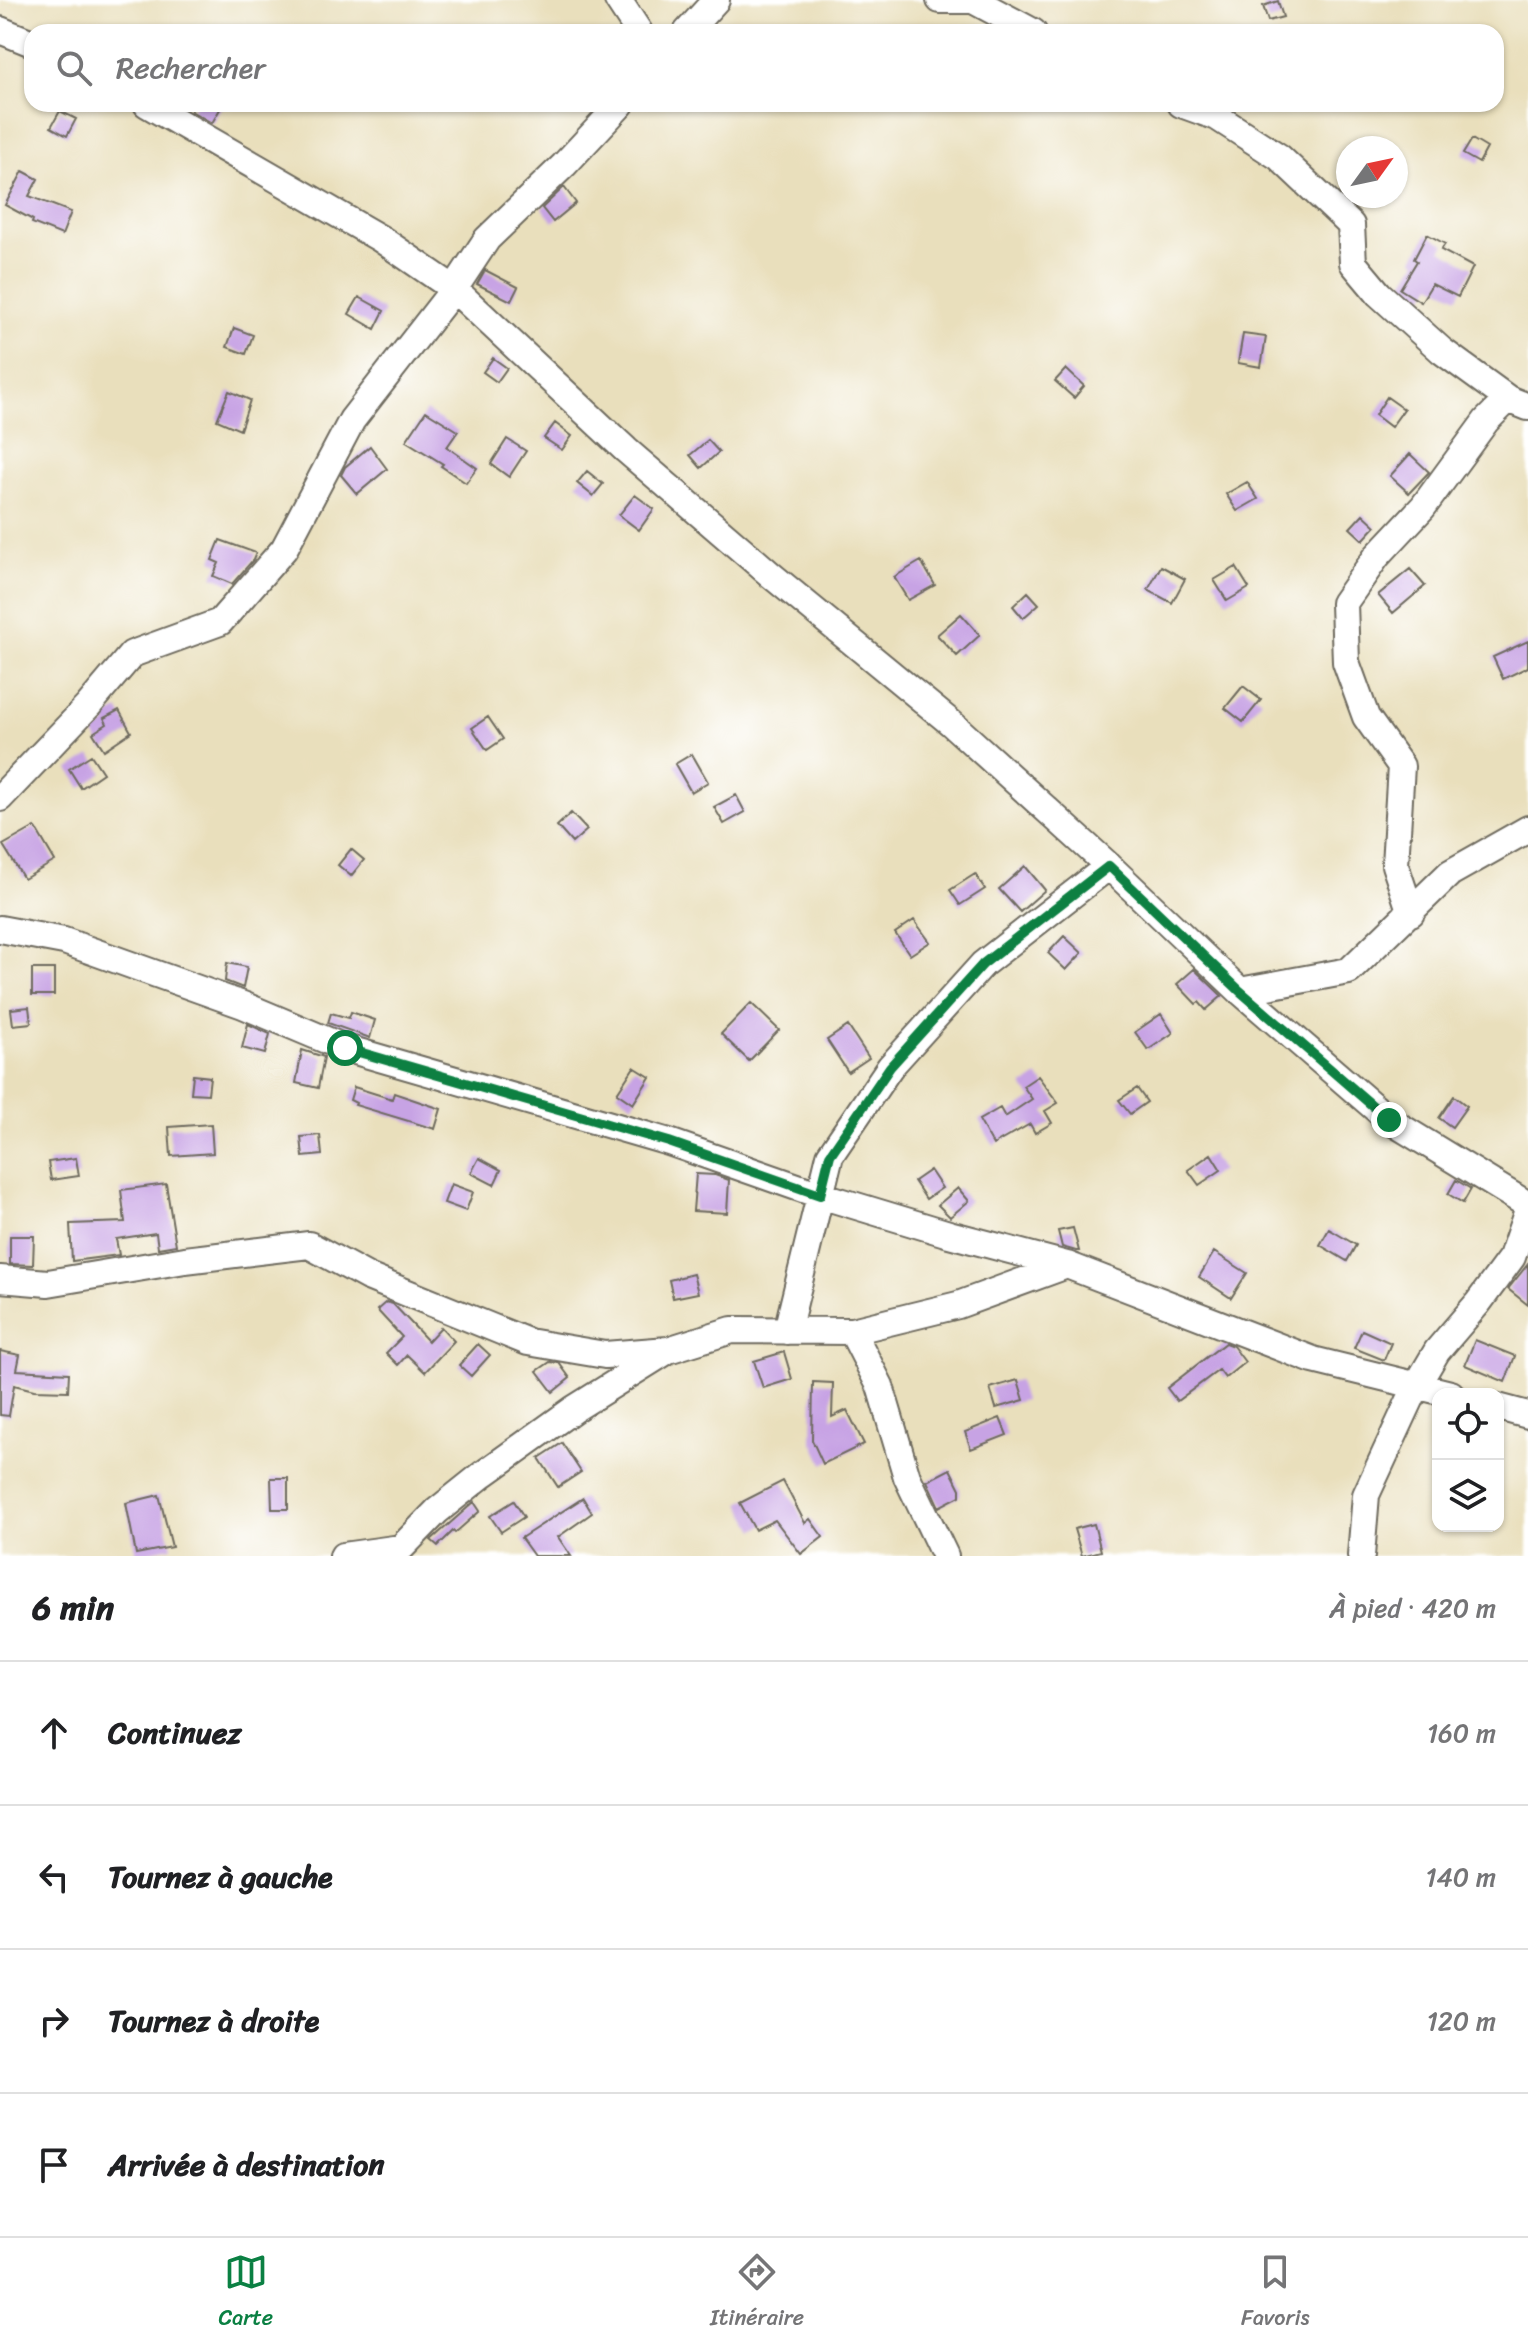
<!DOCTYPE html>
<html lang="fr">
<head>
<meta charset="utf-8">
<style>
  body { margin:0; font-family:Sriracha,sans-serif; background:#f6f6f6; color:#202124 }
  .controls { position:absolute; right:24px; bottom:24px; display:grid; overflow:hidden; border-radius:16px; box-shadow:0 2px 6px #0004 }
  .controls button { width:72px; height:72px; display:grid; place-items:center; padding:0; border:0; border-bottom:2px solid #e0e0e0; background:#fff; color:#202124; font:40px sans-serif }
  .compass { position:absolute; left:1336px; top:136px; width:72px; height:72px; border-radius:50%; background:#fff; box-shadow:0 2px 6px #0004; rotate:57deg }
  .stop { position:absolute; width:24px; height:24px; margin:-18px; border:6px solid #0b8043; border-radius:50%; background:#fff }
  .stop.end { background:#0b8043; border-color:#fff; box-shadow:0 2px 8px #0008 }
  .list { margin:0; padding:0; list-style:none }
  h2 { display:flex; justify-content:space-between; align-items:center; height:104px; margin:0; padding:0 32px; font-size:34px }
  h2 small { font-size:26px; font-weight:400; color:#757577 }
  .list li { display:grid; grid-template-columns:52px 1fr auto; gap:24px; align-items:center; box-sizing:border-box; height:144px; padding:0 32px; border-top:2px solid #e0e0e0 }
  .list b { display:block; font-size:30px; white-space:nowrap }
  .list em { font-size:26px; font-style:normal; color:#757577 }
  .icon { flex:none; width:44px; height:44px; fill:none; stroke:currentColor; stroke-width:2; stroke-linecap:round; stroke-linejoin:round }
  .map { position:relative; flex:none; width:1528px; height:1556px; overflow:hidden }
  .search { position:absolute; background:#fff; box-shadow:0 2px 6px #0004; left:24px; right:24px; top:24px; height:88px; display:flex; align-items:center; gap:20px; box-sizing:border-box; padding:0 28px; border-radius:24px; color:#757577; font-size:30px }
  .sheet { height:680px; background:#fff }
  nav { display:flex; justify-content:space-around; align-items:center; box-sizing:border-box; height:112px; border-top:2px solid #e0e0e0; background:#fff; font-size:22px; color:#757577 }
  nav a { display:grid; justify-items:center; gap:4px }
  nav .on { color:#0b8043 }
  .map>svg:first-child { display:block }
  .building { fill:#c7a3e4 }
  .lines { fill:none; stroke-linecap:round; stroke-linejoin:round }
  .minor-casing { stroke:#6e6a5e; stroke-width:30 }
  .minor { stroke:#fff; stroke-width:26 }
  .route { stroke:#0b8043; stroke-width:10 }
</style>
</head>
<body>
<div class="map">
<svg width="1528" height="1556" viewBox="0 0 1528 1556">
  <rect width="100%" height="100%" fill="#fff"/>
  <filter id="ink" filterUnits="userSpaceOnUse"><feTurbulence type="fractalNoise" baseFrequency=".0125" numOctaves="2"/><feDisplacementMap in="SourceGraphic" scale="16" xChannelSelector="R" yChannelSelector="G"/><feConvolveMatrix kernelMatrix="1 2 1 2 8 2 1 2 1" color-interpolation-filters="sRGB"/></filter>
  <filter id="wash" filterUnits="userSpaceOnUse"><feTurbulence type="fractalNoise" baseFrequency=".006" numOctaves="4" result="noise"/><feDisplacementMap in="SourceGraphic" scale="32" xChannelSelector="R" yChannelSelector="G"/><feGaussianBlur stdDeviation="1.8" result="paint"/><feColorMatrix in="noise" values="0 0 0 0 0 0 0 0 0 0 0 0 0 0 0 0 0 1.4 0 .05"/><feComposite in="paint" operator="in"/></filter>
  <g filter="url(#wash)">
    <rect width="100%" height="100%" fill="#e9dfbc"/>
    <g id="blocks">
      <!-- building -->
      <path class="building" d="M 1278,1 L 1283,17 L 1268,21 L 1263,6 Z
        M 196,104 L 223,104 L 212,123 L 191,111 Z
        M 60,111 L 76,119 L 67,136 L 51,127 Z
        M 1472,139 L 1487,148 L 1479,163 L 1463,154 Z
        M 23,171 L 38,179 L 29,196 L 71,212 L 62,235 L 32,223 L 33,220 L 5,205 Z
        M 564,187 L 576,203 L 553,222 L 542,208 Z
        M 1427,234 L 1445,244 L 1441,250 L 1473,267 L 1458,297 L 1432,284 L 1421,302 L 1400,289 L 1417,261 L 1414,259 Z
        M 485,270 L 518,287 L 511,301 L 477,284 Z
        M 359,297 L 384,311 L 375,329 L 349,314 Z
        M 234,328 L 253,335 L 246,354 L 227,347 Z
        M 1243,334 L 1266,337 L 1261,367 L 1238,363 Z
        M 493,358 L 507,368 L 497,382 L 483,372 Z
        M 1066,369 L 1084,386 L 1074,398 L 1055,381 Z
        M 229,391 L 250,400 L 240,430 L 217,420 Z
        M 1387,397 L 1404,409 L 1391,427 L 1375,415 Z
        M 426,411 L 458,431 L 447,447 L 477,468 L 466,483 L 441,466 L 443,464 L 406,441 Z
        M 555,423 L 572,436 L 562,450 L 544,438 Z
        M 507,439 L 526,451 L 509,477 L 491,464 Z
        M 708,440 L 719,452 L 701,468 L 690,455 Z
        M 370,446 L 387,469 L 357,494 L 341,475 L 345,467 Z
        M 1410,454 L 1429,472 L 1409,493 L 1390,476 Z
        M 587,471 L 603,484 L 593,496 L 577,483 Z
        M 1247,482 L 1258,499 L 1237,511 L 1226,494 Z
        M 635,495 L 654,509 L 639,530 L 619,515 Z
        M 1363,514 L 1376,526 L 1363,540 L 1350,528 Z
        M 220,540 L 256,553 L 253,560 L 232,584 L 213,576 L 219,563 L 212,560 Z
        M 921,561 L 935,585 L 908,600 L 894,577 Z
        M 1161,566 L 1185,579 L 1172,603 L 1148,590 Z
        M 1236,567 L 1249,588 L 1227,601 L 1214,580 Z
        M 1410,569 L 1425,586 L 1393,613 L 1378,595 Z
        M 1028,592 L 1039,604 L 1023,618 L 1013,606 Z
        M 961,614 L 980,635 L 957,656 L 937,635 Z
        M 1528,641 L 1528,667 L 1503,679 L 1493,657 Z
        M 1243,686 L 1261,700 L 1243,722 L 1225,708 Z
        M 119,710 L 131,732 L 104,750 L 93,733 L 107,724 L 104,718 Z
        M 488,717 L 503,739 L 487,750 L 472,728 Z
        M 692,754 L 708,782 L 691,792 L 675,764 Z
        M 91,755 L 103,773 L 81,788 L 69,769 Z
        M 736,795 L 745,812 L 724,824 L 714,807 Z
        M 571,813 L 587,830 L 572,843 L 557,826 Z
        M 35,827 L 55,861 L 24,879 L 3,845 Z
        M 351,849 L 364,860 L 351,876 L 338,865 Z
        M 1025,866 L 1045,890 L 1020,912 L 999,889 Z
        M 975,874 L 985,889 L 960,905 L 950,890 Z
        M 914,920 L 930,942 L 910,955 L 895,933 Z
        M 1064,936 L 1082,953 L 1066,970 L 1048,953 Z
        M 227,963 L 247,967 L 243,988 L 225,981 Z
        M 32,969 L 54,969 L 54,995 L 32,995 Z
        M 1194,969 L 1222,996 L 1206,1010 L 1199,1002 L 1196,1004 L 1177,984 Z
        M 751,1003 L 779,1030 L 749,1061 L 721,1034 Z
        M 29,1007 L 31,1023 L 13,1025 L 11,1009 Z
        M 351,1012 L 375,1020 L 370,1038 L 328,1023 L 331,1013 L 349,1018 Z
        M 1161,1014 L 1173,1033 L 1148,1050 L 1135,1032 Z
        M 248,1024 L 270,1034 L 265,1054 L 242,1048 Z
        M 848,1026 L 869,1058 L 848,1072 L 827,1040 Z
        M 302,1050 L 324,1057 L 318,1088 L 296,1083 Z
        M 634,1067 L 650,1077 L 633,1104 L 617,1093 Z
        M 193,1075 L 210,1077 L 208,1094 L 191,1093 Z
        M 1038,1076 L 1058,1103 L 1045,1111 L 1052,1123 L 1035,1133 L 1030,1124 L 993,1145 L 979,1120 L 1000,1108 L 1005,1117 L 1032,1099 L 1023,1086 Z
        M 354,1087 L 392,1099 L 394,1093 L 441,1109 L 435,1129 L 355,1105 L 356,1103 L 350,1100 Z
        M 1137,1088 L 1147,1102 L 1130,1114 L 1119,1100 Z
        M 1454,1096 L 1467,1106 L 1452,1127 L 1439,1118 Z
        M 211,1124 L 213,1153 L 171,1156 L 169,1127 Z
        M 320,1135 L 322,1155 L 303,1157 L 301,1137 Z
        M 1211,1154 L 1221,1170 L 1199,1185 L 1188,1170 Z
        M 76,1158 L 79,1176 L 51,1180 L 48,1162 Z
        M 479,1158 L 501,1170 L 494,1185 L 471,1173 Z
        M 930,1170 L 942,1188 L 926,1199 L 914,1181 Z
        M 696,1174 L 715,1175 L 729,1180 L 727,1213 L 693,1211 Z
        M 1456,1180 L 1471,1189 L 1463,1203 L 1448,1194 Z
        M 166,1184 L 176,1245 L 158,1248 L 156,1233 L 116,1239 L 119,1255 L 72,1261 L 70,1224 L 125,1222 L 121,1190 Z
        M 451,1184 L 473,1192 L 466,1211 L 444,1203 Z
        M 958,1188 L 969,1201 L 950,1217 L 938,1205 Z
        M 1073,1228 L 1079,1251 L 1076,1251 L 1062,1247 L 1058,1231 Z
        M 1329,1229 L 1356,1245 L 1347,1261 L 1320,1245 Z
        M 10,1236 L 34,1236 L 33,1265 L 10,1264 Z
        M 1214,1252 L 1247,1273 L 1231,1298 L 1199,1277 Z
        M 1528,1264 L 1528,1305 L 1508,1289 Z
        M 693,1274 L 698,1293 L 673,1298 L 669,1280 Z
        M 386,1302 L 393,1304 L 428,1341 L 441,1327 L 454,1341 L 425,1372 L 407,1355 L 398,1365 L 386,1353 L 402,1337 L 377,1310 Z
        M 1362,1330 L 1391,1343 L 1384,1360 L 1354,1348 Z
        M 1475,1340 L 1515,1356 L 1505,1382 L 1465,1365 Z
        M 1225,1343 L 1233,1346 L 1245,1362 L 1225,1378 L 1219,1370 L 1177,1401 L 1167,1388 Z
        M 478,1344 L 490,1355 L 471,1376 L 459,1365 Z
        M 0,1351 L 20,1355 L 17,1370 L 69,1373 L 68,1391 L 34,1390 L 14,1385 L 9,1416 L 0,1415 Z
        M 784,1352 L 792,1379 L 763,1388 L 754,1361 Z
        M 550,1362 L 559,1363 L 570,1378 L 553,1392 L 537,1371 Z
        M 1018,1380 L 1024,1400 L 996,1408 L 990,1388 Z
        M 813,1382 L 833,1383 L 832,1417 L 847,1410 L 864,1444 L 823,1464 L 812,1440 Z
        M 1000,1418 L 1007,1435 L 971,1449 L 965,1432 Z
        M 562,1443 L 581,1472 L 558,1487 L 539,1458 Z
        M 950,1469 L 960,1489 L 960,1496 L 939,1507 L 927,1481 Z
        M 271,1478 L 288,1478 L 288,1509 L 272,1509 Z
        M 783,1481 L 805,1523 L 810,1519 L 823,1537 L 801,1554 L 775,1520 L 755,1530 L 740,1503 Z
        M 159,1495 L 172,1547 L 136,1554 L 126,1503 Z
        M 583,1498 L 592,1513 L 558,1537 L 571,1556 L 534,1556 L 521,1538 Z
        M 514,1501 L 524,1517 L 501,1532 L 490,1516 Z
        M 474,1502 L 480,1511 L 455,1533 L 453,1531 L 438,1546 L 431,1540 Z
        M 1094,1524 L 1101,1551 L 1082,1556 L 1074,1529 Z"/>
    </g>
  </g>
  <g filter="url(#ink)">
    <use href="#blocks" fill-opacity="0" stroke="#6e6a5e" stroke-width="2"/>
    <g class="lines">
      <defs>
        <path id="minor" d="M 618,0 L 639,32
          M 940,0 L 976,0
          M 975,1 L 1033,32
          M 0,30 L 32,43
          M 687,32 L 716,0
          M 147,104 L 381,239 L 454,289 L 626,450 L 771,575 L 951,723 L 1109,866 L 1240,991 L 1389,1120 L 1528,1205
          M 1181,104 L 1217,117 L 1279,157 L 1351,225 L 1353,263 L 1379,294 L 1442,351 L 1508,399 L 1528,407
          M 0,798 L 88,706 L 132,654 L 220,622 L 284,549 L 352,420 L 454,289 L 487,239 L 564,165 L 621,104
          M 1411,913 L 1395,865 L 1401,766 L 1366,717 L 1346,662 L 1344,603 L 1377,556 L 1423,507 L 1486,421 L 1508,399
          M 0,929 L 64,941 L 243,1005 L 345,1048 L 669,1142 L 820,1195 L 949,1234 L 1067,1265
          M 1240,991 L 1349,971 L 1450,873 L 1528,829
          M 0,1279 L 48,1283 L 185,1260 L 309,1245 L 368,1277 L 528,1342 L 605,1355 L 668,1350 L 732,1330 L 852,1331 L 958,1305 L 1067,1265 L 1313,1360 L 1451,1394
          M 787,1331 L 830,1155 L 890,1067 L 983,964 L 1109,866
          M 852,1331 L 880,1386 L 907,1477 L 945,1556
          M 1498,1407 L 1528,1415
          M 343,1556 L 401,1548 L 437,1511 L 482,1475 L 574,1409 L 665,1352
          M 1361,1556 L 1366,1495 L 1417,1385 L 1437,1351 L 1478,1303 L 1512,1257 L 1528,1210"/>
      </defs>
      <!-- minor casing -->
      <use href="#minor" class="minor-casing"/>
      <!-- minor -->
      <use href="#minor" class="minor"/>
    </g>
  </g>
  <g class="lines" filter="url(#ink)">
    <!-- route -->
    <path class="route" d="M 345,1048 L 669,1142 L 820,1195 L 830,1155 L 890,1067 L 983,964 L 1109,866 L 1240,991 L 1389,1120"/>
  </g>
</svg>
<div class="controls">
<button><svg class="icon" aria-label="locate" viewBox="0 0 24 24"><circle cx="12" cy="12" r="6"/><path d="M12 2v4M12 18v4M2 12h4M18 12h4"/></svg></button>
<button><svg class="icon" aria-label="layers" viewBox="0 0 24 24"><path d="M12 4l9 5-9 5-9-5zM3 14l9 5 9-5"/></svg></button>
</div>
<svg class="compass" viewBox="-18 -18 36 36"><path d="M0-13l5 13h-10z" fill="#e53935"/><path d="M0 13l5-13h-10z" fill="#757577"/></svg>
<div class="stop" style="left:345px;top:1048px"></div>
<div class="stop end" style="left:1389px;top:1120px"></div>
<div class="search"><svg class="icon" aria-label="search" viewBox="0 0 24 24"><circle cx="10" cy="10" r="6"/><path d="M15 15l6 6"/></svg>Rechercher</div>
</div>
<section class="sheet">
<h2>6 min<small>À pied · 420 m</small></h2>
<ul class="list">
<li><svg class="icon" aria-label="ahead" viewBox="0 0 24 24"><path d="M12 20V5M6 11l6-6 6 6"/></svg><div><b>Continuez</b></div><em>160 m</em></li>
<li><svg class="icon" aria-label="left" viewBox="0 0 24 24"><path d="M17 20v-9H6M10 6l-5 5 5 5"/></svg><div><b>Tournez à gauche</b></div><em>140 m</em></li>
<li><svg class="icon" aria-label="right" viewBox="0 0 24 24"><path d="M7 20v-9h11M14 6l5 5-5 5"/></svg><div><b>Tournez à droite</b></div><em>120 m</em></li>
<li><svg class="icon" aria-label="arrive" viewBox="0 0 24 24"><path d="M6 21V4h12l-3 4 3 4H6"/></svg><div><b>Arrivée à destination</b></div></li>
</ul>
</section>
<nav>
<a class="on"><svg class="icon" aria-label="map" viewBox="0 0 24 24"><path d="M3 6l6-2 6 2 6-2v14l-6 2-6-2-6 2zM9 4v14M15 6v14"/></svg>Carte</a>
<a><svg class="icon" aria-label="directions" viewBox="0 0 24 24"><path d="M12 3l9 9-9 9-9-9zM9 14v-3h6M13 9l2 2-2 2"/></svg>Itinéraire</a>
<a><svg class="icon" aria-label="saved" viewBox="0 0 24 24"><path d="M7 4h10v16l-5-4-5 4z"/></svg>Favoris</a>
</nav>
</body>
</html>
